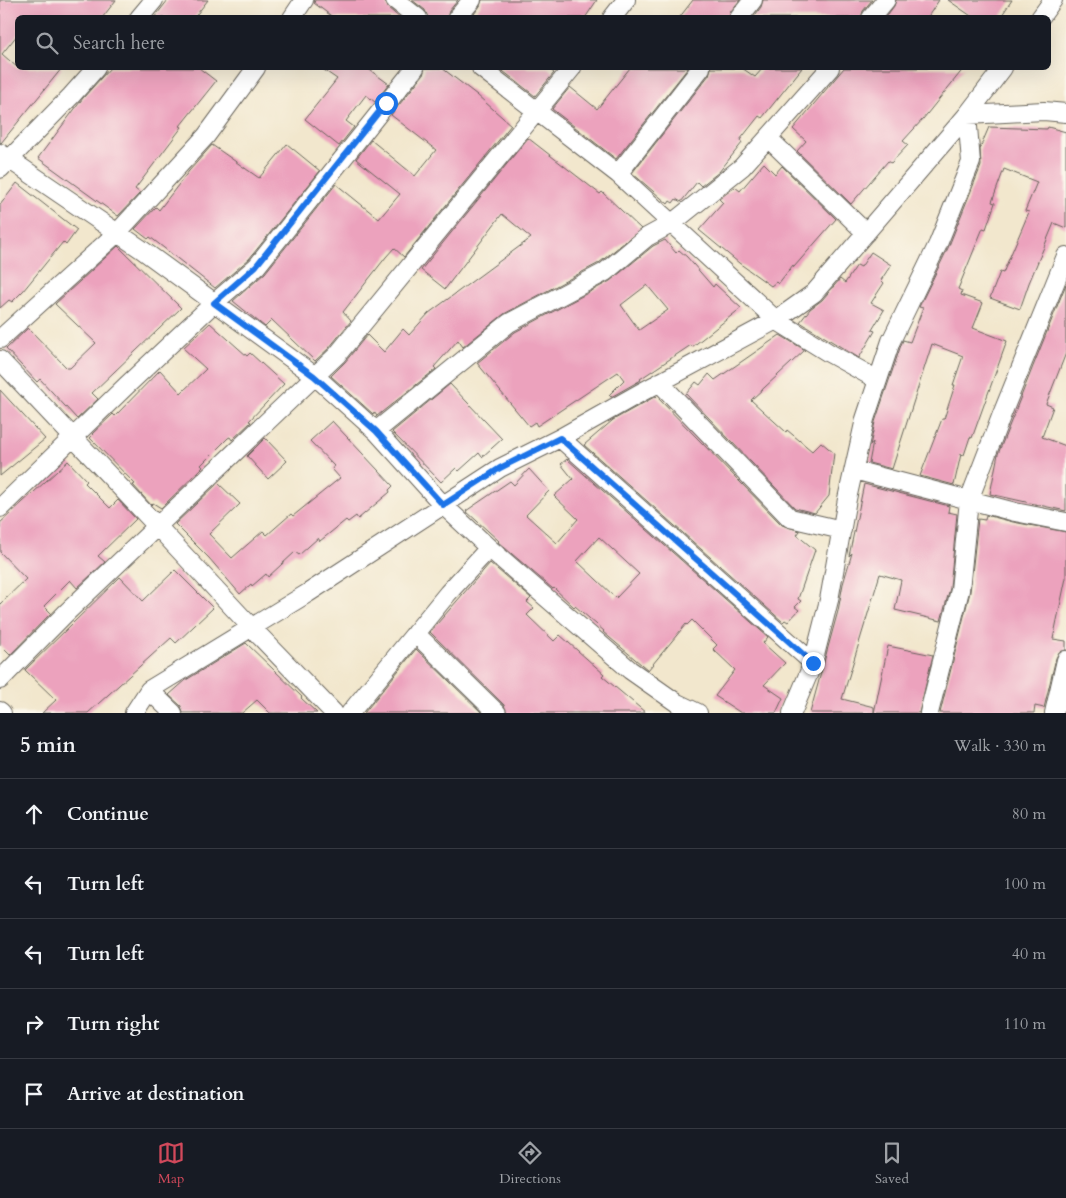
<!DOCTYPE html>
<html lang="en">
<head>
<meta charset="utf-8">
<style>
  body { margin:0; font-family:Cardo,serif; background:#20242c; color:#f1f3f6 }
  .stop { position:absolute; width:15px; height:15px; margin:-11px; border:4px solid #1a73e8; border-radius:50%; background:#fff }
  .stop.end { background:#1a73e8; border-color:#fff; box-shadow:0 1px 5px #0008 }
  .list { margin:0; padding:0; list-style:none }
  h2 { display:flex; justify-content:space-between; align-items:center; height:65px; margin:0; padding:0 20px; font-size:21px }
  h2 small { font-size:16px; font-weight:400; color:#9ea1a6 }
  .list li { display:grid; grid-template-columns:32px 1fr auto; gap:15px; align-items:center; box-sizing:border-box; height:70px; padding:0 20px; border-top:1px solid #363941 }
  .list b { display:block; font-size:19px; white-space:nowrap }
  .list em { font-size:16px; font-style:normal; color:#9ea1a6 }
  .icon { flex:none; width:28px; height:28px; fill:none; stroke:currentColor; stroke-width:2; stroke-linecap:round; stroke-linejoin:round }
  .map { position:relative; flex:none; width:1066px; height:713px; overflow:hidden }
  .search { position:absolute; background:#171b24; box-shadow:0 5px 20px #0002; left:15px; right:15px; top:15px; height:55px; display:flex; align-items:center; gap:12px; box-sizing:border-box; padding:0 18px; border-radius:8px; color:#9ea1a6; font-size:19px }
  .sheet { height:415px; background:#171b24 }
  nav { display:flex; justify-content:space-around; align-items:center; box-sizing:border-box; height:70px; border-top:1px solid #363941; background:#171b24; font-size:14px; color:#9ea1a6 }
  nav a { display:grid; justify-items:center; gap:2px }
  nav .on { color:#d1495b }
  .map>svg:first-child { display:block }
  .building { fill:#eca2bd; fill-rule:evenodd }
  .lines { fill:none; stroke-linecap:round; stroke-linejoin:round }
  .street-casing { stroke:#67635a; stroke-width:20 }
  .street { stroke:#fff; stroke-width:18 }
  .route { stroke:#1a73e8; stroke-width:6 }
</style>
</head>
<body>
<div class="map">
<svg width="1066" height="713" viewBox="0 0 1066 713">
  <rect width="100%" height="100%" fill="#fbf7ec"/>
  <filter id="ink" filterUnits="userSpaceOnUse"><feTurbulence type="fractalNoise" baseFrequency=".02" numOctaves="2"/><feDisplacementMap in="SourceGraphic" scale="10" xChannelSelector="R" yChannelSelector="G"/><feConvolveMatrix kernelMatrix="1 2 1 2 8 2 1 2 1" color-interpolation-filters="sRGB"/></filter>
  <filter id="wash" filterUnits="userSpaceOnUse"><feTurbulence type="fractalNoise" baseFrequency=".0096" numOctaves="4" result="noise"/><feDisplacementMap in="SourceGraphic" scale="20" xChannelSelector="R" yChannelSelector="G"/><feGaussianBlur stdDeviation="1.12" result="paint"/><feColorMatrix in="noise" values="0 0 0 0 0 0 0 0 0 0 0 0 0 0 0 0 0 1.4 0 .05"/><feComposite in="paint" operator="in"/></filter>
  <g filter="url(#wash)">
    <rect width="100%" height="100%" fill="#f2e7cd"/>
    <g id="blocks">
      <!-- building -->
      <path class="building" d="M 0,0 L 116,0 L 102,18 L 18,18 L 18,34 L 2,54 L 18,68 L 62,68 L 1,143 L 0,142 Z
        M 168,0 L 208,0 L 194,18 L 154,18 Z
        M 315,0 L 385,0 L 388,8 L 400,18 L 334,18 L 314,3 Z
        M 412,0 L 458,0 L 449,11 L 447,18 L 428,18 L 425,10 Z
        M 482,0 L 597,0 L 585,18 L 471,18 L 480,6 Z
        M 693,0 L 740,0 L 731,11 L 729,18 L 679,18 Z
        M 763,0 L 872,0 L 863,11 L 861,18 L 753,18 L 761,7 Z
        M 896,0 L 939,0 L 927,18 L 885,18 L 894,6 Z
        M 948,0 L 1012,0 L 1000,18 L 974,18 Z
        M 110,68 L 199,68 L 216,81 L 180,126 L 182,127 L 135,189 L 140,193 L 118,216 L 38,158 L 83,98 Z
        M 321,68 L 367,68 L 389,84 L 375,102 L 366,95 L 346,121 L 354,127 L 339,146 L 305,119 L 337,79 Z
        M 425,68 L 442,68 L 477,95 L 511,125 L 404,257 L 394,248 L 386,257 L 343,312 L 351,321 L 329,348 L 315,361 L 272,320 L 265,327 L 233,301 L 265,273 L 336,184 L 379,219 L 400,194 L 356,159 L 371,140 L 415,176 L 436,150 L 391,115 L 423,75 Z
        M 499,68 L 548,68 L 554,73 L 535,96 Z
        M 630,68 L 688,68 L 616,159 L 552,109 L 570,87 L 597,109 Z
        M 711,68 L 742,68 L 755,77 L 763,68 L 802,68 L 762,118 L 759,116 L 740,140 L 742,143 L 719,172 L 701,186 L 697,182 L 681,202 L 676,199 L 673,203 L 670,201 L 668,204 L 632,173 L 709,75 Z
        M 844,68 L 964,68 L 923,119 L 903,141 L 908,145 L 891,163 L 888,161 L 851,204 L 797,151 L 806,141 L 793,129 Z
        M 989,127 L 1047,129 L 1048,127 L 1066,132 L 1066,228 L 1054,223 L 1029,283 L 1020,309 L 990,298 L 1000,272 L 1003,273 L 1029,212 L 1025,211 L 1037,182 L 1004,169 L 992,202 L 995,203 L 986,229 L 983,228 L 958,289 L 962,291 L 961,295 L 983,303 L 973,328 L 1007,341 L 972,438 L 970,437 L 964,455 L 961,454 L 954,485 L 920,476 L 942,419 L 944,419 L 955,385 L 953,385 L 963,356 L 932,344 L 892,469 L 869,463 L 873,442 L 870,446 L 875,422 L 901,345 L 903,340 L 910,342 L 923,308 L 919,307 L 948,248 L 981,166 L 980,148 Z
        M 528,138 L 600,194 L 602,192 L 641,229 L 599,263 L 504,314 L 463,347 L 458,340 L 434,367 L 436,369 L 377,416 L 374,412 L 373,414 L 331,376 L 345,362 L 367,335 L 384,352 L 403,329 L 409,335 L 429,313 L 531,238 L 502,214 L 445,289 L 421,270 Z
        M 287,144 L 320,171 L 249,259 L 215,288 L 150,237 L 148,239 L 135,229 L 156,207 L 159,210 L 189,171 L 212,145 L 259,178 Z
        M 764,163 L 775,174 L 782,166 L 836,219 L 794,267 L 793,265 L 778,284 L 776,282 L 771,286 L 739,263 L 699,230 L 723,203 L 719,199 L 735,187 L 740,191 Z
        M 17,183 L 77,230 L 66,245 L 63,242 L 23,291 L 12,302 L 9,300 L 0,308 L 0,205 Z
        M 665,240 L 676,253 L 679,250 L 687,257 L 713,287 L 715,284 L 741,308 L 692,347 L 691,345 L 640,379 L 641,380 L 611,397 L 609,395 L 624,380 L 618,372 L 537,426 L 535,422 L 529,426 L 477,363 L 515,332 L 610,281 L 653,246 ZM 647,285 L 668,310 L 639,330 L 621,305 Z
        M 118,246 L 181,308 L 92,393 L 98,399 L 77,419 L 40,379 L 37,382 L 6,349 L 28,328 L 67,368 L 70,368 L 96,343 L 55,304 Z
        M 871,252 L 891,265 L 881,280 L 884,283 L 871,303 L 884,310 L 872,330 L 875,331 L 859,358 L 800,322 L 810,309 L 822,300 L 840,279 L 845,283 L 857,265 L 861,267 Z
        M 1066,284 L 1066,353 L 1046,404 L 1053,407 L 1042,437 L 1066,446 L 1066,511 L 990,494 L 998,454 Z
        M 210,323 L 247,356 L 250,353 L 284,384 L 249,421 L 251,422 L 232,440 L 230,437 L 228,438 L 201,465 L 203,467 L 161,508 L 153,503 L 151,505 L 133,485 L 135,484 L 90,438 L 93,435 L 92,434 L 113,414 L 115,416 L 160,370 L 181,393 L 206,369 L 183,348 Z
        M 780,335 L 805,350 L 751,400 L 786,432 L 787,430 L 812,451 L 821,442 L 834,453 L 829,496 L 815,513 L 795,508 L 686,394 L 696,382 L 700,385 L 709,374 L 715,380 Z
        M 450,384 L 502,439 L 482,457 L 479,453 L 459,471 L 456,468 L 441,482 L 392,432 Z
        M 0,390 L 45,439 L 0,476 Z
        M 656,396 L 782,525 L 800,531 L 797,535 L 815,550 L 798,599 L 801,601 L 795,607 L 799,610 L 788,622 L 785,620 L 783,622 L 584,445 L 613,420 Z
        M 332,421 L 393,486 L 389,490 L 390,492 L 358,519 L 356,516 L 348,522 L 346,520 L 320,541 L 318,538 L 299,555 L 295,552 L 268,577 L 266,574 L 252,586 L 251,584 L 240,594 L 209,558 L 175,524 L 218,483 L 240,504 L 209,534 L 232,558 L 263,531 L 267,535 L 291,514 L 293,516 L 340,478 L 332,469 L 334,466 L 310,441 Z
        M 265,438 L 287,461 L 268,479 L 247,456 Z
        M 567,459 L 768,637 L 763,643 L 785,663 L 764,685 L 783,698 L 776,713 L 741,713 L 715,696 L 735,670 L 713,649 L 717,645 L 692,620 L 687,625 L 686,624 L 648,670 L 603,632 L 604,631 L 575,606 L 574,607 L 554,588 L 553,589 L 498,542 L 499,541 L 466,511 L 510,481 L 514,485 L 529,469 L 549,491 L 526,515 L 557,543 L 578,519 L 554,496 L 573,479 L 561,464 ZM 599,537 L 639,574 L 616,598 L 577,561 Z
        M 68,461 L 87,481 L 85,483 L 110,508 L 118,500 L 136,519 L 98,556 L 105,562 L 77,588 L 70,580 L 44,606 L 51,613 L 10,655 L 0,645 L 0,604 L 26,579 L 0,552 L 0,523 Z
        M 864,484 L 949,506 L 948,512 L 957,514 L 950,588 L 941,621 L 895,610 L 901,580 L 880,574 L 842,699 L 874,707 L 874,713 L 810,713 L 838,611 L 843,584 L 852,553 L 849,556 Z
        M 986,515 L 1013,522 L 1066,532 L 1066,578 L 1053,639 L 1066,641 L 1066,650 L 1059,652 L 1056,658 L 1044,708 L 1035,706 L 1034,713 L 940,713 L 970,592 L 978,519 L 985,520 Z
        M 490,563 L 531,598 L 527,602 L 534,608 L 527,615 L 554,641 L 560,635 L 604,674 L 602,676 L 646,713 L 507,713 L 504,705 L 430,632 Z
        M 175,570 L 213,608 L 176,643 L 171,638 L 88,713 L 42,713 L 56,700 L 25,670 L 120,577 L 143,601 Z
        M 246,643 L 302,697 L 301,698 L 317,713 L 270,713 L 257,700 L 242,713 L 183,713 L 181,706 L 169,695 L 186,680 Z
        M 888,646 L 933,655 L 919,713 L 874,713 Z
        M 416,649 L 482,713 L 364,713 Z"/>
    </g>
  </g>
  <g filter="url(#ink)">
    <use href="#blocks" fill-opacity="0" stroke="#67635a" stroke-width="1"/>
    <g class="lines">
      <defs>
        <path id="street" d="M 395,0 L 418,18
          M 139,18 L 154,0
          M 292,18 L 304,0
          M 457,18 L 472,0
          M 612,18 L 626,0
          M 739,18 L 753,0
          M 871,18 L 886,0
          M 1040,18 L 1053,0
          M 481,68 L 618,174 L 776,320 L 829,353 L 878,380
          M 768,138 L 866,233
          M 0,153 L 141,249 L 315,376 L 376,431 L 443,505 L 489,548 L 448,593 L 350,713
          M 0,169 L 71,96 L 96,68
          M 618,174 L 701,68
          M 0,339 L 117,233 L 206,136 L 256,68
          M 0,360 L 157,526 L 251,627 L 334,713
          M 659,382 L 790,518 L 842,530
          M 376,431 L 509,323 L 605,272 L 647,237 L 671,224 L 742,167 L 830,68
          M 560,438 L 813,663
          M 854,470 L 1015,512 L 1066,522
          M 0,508 L 126,386 L 214,303 L 257,266 L 415,68
          M 489,548 L 630,670 L 677,703 L 698,713
          M 415,633 L 497,713
          M 0,680 L 65,614 L 337,355 L 572,68
          M 149,690 L 173,713
          M 0,711 L 2,713
          M 134,713 L 149,690 L 308,593 L 500,468 L 560,438 L 640,393 L 776,320 L 814,293 L 967,115 L 1003,68
          M 792,713 L 813,663 L 829,600 L 847,499 L 865,419 L 891,341 L 938,244 L 971,162 L 967,115 L 1044,111 L 1066,113
          M 929,713 L 960,590 L 969,500 L 1002,414 L 1066,256
          M 1054,713 L 1066,660"/>
      </defs>
      <!-- street casing -->
      <use href="#street" class="street-casing"/>
      <!-- street -->
      <use href="#street" class="street"/>
    </g>
  </g>
  <g class="lines" filter="url(#ink)">
    <!-- route -->
    <path class="route" d="M 386,103 L 256,266 L 214,303 L 314,376 L 376,431 L 443,505 L 500,468 L 560,438 L 813,663"/>
  </g>
</svg>
<div class="stop" style="left:386px;top:103px"></div>
<div class="stop end" style="left:813px;top:663px"></div>
<div class="search"><svg class="icon" aria-label="search" viewBox="0 0 24 24"><circle cx="10" cy="10" r="6"/><path d="M15 15l6 6"/></svg>Search here</div>
</div>
<section class="sheet">
<h2>5 min<small>Walk · 330 m</small></h2>
<ul class="list">
<li><svg class="icon" aria-label="ahead" viewBox="0 0 24 24"><path d="M12 20V5M6 11l6-6 6 6"/></svg><div><b>Continue</b></div><em>80 m</em></li>
<li><svg class="icon" aria-label="left" viewBox="0 0 24 24"><path d="M17 20v-9H6M10 6l-5 5 5 5"/></svg><div><b>Turn left</b></div><em>100 m</em></li>
<li><svg class="icon" aria-label="left" viewBox="0 0 24 24"><path d="M17 20v-9H6M10 6l-5 5 5 5"/></svg><div><b>Turn left</b></div><em>40 m</em></li>
<li><svg class="icon" aria-label="right" viewBox="0 0 24 24"><path d="M7 20v-9h11M14 6l5 5-5 5"/></svg><div><b>Turn right</b></div><em>110 m</em></li>
<li><svg class="icon" aria-label="arrive" viewBox="0 0 24 24"><path d="M6 21V4h12l-3 4 3 4H6"/></svg><div><b>Arrive at destination</b></div></li>
</ul>
</section>
<nav>
<a class="on"><svg class="icon" aria-label="map" viewBox="0 0 24 24"><path d="M3 6l6-2 6 2 6-2v14l-6 2-6-2-6 2zM9 4v14M15 6v14"/></svg>Map</a>
<a><svg class="icon" aria-label="directions" viewBox="0 0 24 24"><path d="M12 3l9 9-9 9-9-9zM9 14v-3h6M13 9l2 2-2 2"/></svg>Directions</a>
<a><svg class="icon" aria-label="saved" viewBox="0 0 24 24"><path d="M7 4h10v16l-5-4-5 4z"/></svg>Saved</a>
</nav>
</body>
</html>
